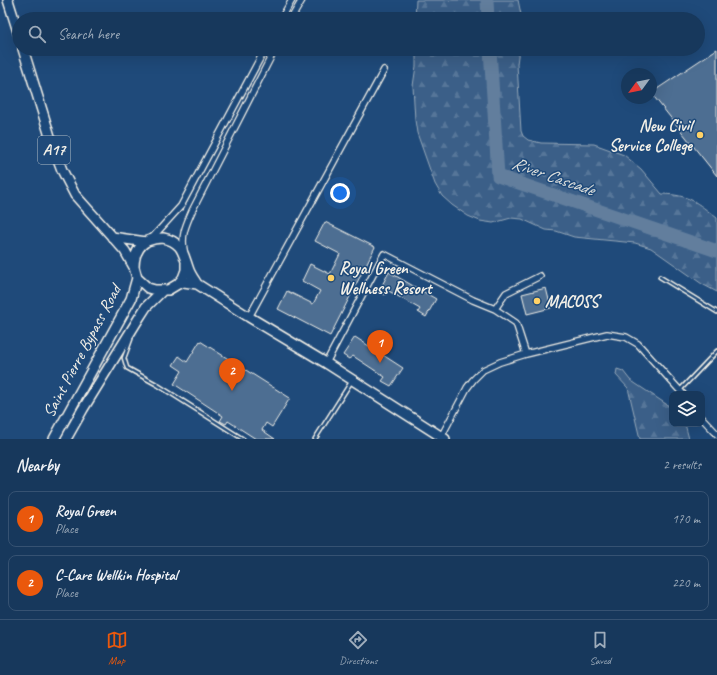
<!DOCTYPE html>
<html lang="en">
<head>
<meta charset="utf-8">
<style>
  body { margin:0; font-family:Caveat,sans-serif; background:#244365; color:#f1f3f6 }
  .controls { position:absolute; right:12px; bottom:12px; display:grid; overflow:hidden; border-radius:8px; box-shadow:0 4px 16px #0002 }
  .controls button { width:36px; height:36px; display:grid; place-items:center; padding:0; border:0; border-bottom:1px solid #365272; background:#17385c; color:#f1f3f6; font:20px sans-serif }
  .compass { position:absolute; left:621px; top:68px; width:36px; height:36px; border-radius:50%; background:#17385c; box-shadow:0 4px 16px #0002; rotate:237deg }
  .you { position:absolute; left:340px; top:193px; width:14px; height:14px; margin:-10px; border:3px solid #fff; border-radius:50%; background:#1a73e8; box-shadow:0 0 0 6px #1a73e833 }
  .badge { display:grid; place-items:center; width:26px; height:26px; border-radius:50%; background:#ea580c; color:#fff; font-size:13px; font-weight:700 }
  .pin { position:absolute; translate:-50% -33px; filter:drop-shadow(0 1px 2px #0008) }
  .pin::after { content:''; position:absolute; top:21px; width:14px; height:12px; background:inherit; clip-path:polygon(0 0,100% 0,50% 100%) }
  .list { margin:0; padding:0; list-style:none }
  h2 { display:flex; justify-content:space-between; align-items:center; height:52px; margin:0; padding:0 16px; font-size:17px }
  h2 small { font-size:13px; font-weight:400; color:#9eacbb }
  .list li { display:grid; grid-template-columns:26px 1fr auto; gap:12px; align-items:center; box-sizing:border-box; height:56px; margin:0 8px 8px; padding:0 8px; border:1px solid #365272; border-radius:8px }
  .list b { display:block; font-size:15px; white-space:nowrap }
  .list p { margin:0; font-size:13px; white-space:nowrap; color:#9eacbb }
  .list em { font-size:13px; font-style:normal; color:#9eacbb }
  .icon { flex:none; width:22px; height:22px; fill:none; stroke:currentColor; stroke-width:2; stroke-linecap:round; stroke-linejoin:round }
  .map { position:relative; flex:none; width:717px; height:439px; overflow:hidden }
  .search { position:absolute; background:#17385c; box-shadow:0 4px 16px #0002; left:12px; right:12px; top:12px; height:44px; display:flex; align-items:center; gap:10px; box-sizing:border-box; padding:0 14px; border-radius:22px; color:#9eacbb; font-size:15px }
  .sheet { height:180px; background:#17385c }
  nav { display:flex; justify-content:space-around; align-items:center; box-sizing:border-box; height:56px; border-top:1px solid #365272; background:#17385c; font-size:11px; color:#9eacbb }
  nav a { display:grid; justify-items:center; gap:2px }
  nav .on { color:#ea580c }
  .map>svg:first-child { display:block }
  .forest { fill:url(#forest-firs); stroke:#97a8b8 }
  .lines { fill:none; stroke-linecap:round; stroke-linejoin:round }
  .river { stroke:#627e9d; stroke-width:13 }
  .building { fill:#4d6e92; stroke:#f4f1e8 }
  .lane-casing { stroke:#f4f1e8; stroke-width:5.5 }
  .street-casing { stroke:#f4f1e8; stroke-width:8 }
  .primary-casing { stroke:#f4f1e8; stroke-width:12 }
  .lane { stroke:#1f4a7a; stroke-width:2.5 }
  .street { stroke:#1f4a7a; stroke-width:5.5 }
  .primary { stroke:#1f4a7a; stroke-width:9 }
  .poi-dot { fill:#ffd166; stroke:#1f4a7a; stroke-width:1.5 }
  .labels { text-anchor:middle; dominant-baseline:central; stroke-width:3; stroke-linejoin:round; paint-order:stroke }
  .shield { fill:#1f4a7a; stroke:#b4bfc7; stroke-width:1 }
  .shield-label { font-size:16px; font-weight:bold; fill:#f4f1e8 }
  .poi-label { font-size:17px; font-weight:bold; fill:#f4f1e8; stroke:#1f4a7a; text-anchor:start }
  .street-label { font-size:17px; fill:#f4f1e8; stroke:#1f4a7a }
  .water-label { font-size:18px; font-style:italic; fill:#dee0dd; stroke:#1f4a7a }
</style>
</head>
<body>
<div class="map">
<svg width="717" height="439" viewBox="0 0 717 439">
  <defs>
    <pattern id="forest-firs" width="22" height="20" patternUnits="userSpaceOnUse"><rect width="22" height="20" fill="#3a5f88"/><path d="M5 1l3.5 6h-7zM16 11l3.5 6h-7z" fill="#577699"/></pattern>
  </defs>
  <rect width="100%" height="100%" fill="#1f4a7a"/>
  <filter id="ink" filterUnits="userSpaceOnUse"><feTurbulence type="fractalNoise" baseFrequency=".025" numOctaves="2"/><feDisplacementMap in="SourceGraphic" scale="8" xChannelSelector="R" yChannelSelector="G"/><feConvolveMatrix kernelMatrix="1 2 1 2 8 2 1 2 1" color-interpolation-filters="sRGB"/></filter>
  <g filter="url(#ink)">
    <!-- forest -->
    <path class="forest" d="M 416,0 L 518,0 L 522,19 L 415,19 Z
      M 416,49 L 519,49 L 517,64 L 521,131 L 523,136 L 528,140 L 541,143 L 594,144 L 624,155 L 641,169 L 662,194 C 690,195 696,202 717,218 L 717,292 L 702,284 L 651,248 L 635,243 L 574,237 L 556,231 L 546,230 L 522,219 L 511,218 L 493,223 L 480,221 L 468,216 L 452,205 L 442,196 L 435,184 L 417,133 L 415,120 L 413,86 L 416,66 Z
      M 617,369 L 623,371 L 630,380 L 672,408 L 672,424 L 685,424 L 689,439 L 640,439 L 628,388 L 616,375 Z"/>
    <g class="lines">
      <!-- river -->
      <path class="river" d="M 487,0 L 488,19
        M 490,49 L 498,176 L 717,251"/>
    </g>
    <!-- building -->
    <path class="building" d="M 717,49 L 717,176 L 651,93 Z
      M 325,222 L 375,247 L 330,336 L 278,309 L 287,291 L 313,304 L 320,291 L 302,281 L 310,264 L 330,274 L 340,254 L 315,241 Z
      M 389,272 L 436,299 L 426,317 L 418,312 L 420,309 L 387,290 L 385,295 L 379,291 Z
      M 546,288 L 551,308 L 527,314 L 522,294 Z
      M 355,337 L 403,368 L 391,386 L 382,381 L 385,377 L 353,356 L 349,359 L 343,355 Z
      M 200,341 L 290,398 L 272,427 L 266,423 L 262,430 L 275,439 L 256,439 L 228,421 L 226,424 L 220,421 L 223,416 L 174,384 L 182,371 L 173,365 L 179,356 L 187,362 Z"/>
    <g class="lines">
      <defs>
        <path id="lane" d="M 660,277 L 717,312
          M 131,339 L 124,358 L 127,368 L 156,384 L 243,439
          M 680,390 L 717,351
          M 315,439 L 351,382"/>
        <path id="street" d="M 281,19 L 292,0
          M 291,19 L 302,0
          M 151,239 L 181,206 L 265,49
          M 184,250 C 181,235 186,225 192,211 L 275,49
          M 495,309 L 506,293 L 540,276
          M 249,317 L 384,70
          M 326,363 L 384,254 L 473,300 L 495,309 L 516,323 L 526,354
          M 702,418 L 717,434
          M 440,439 L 467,388 L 473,380 L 483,370 L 500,362 L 526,354 L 607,334 L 626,337 L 638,344 L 683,394"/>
        <path id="primary" d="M 8,0 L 19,35
          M 23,49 L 53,146 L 62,170 L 75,195 L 125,251 L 134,267 L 137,278 L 148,288 L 155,290 L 168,290 L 178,284 L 183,278 L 186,270 L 186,263
          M 112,237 L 146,242
          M 134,267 C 134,256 137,247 147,241 C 152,239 158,238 163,238 C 183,242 183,254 189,270 C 191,275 194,279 197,284
          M 178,284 L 184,282 L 197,284 L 249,317 L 326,363 L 445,439
          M 54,439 L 131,299 L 137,278
          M 66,439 L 83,409 L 139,318 L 146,307 L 162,291"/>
      </defs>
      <!-- lane casing -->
      <use href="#lane" class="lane-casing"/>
      <!-- street casing -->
      <use href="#street" class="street-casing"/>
      <!-- primary casing -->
      <use href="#primary" class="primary-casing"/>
      <!-- lane -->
      <use href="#lane" class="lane"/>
      <!-- street -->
      <use href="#street" class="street"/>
      <!-- primary -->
      <use href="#primary" class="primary"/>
    </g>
  </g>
  <!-- markers -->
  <g class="poi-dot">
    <circle cx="700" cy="135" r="4"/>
    <circle cx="331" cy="278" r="4"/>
    <circle cx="537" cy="301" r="4"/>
  </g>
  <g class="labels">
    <!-- shield labels -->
    <rect class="shield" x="38" y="136" width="32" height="28" rx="3"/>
    <g class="shield-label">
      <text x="54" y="150">A17</text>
    </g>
    <!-- poi labels -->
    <g class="poi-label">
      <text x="692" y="125" text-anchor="end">New Civil<tspan x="692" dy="20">Service College</tspan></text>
      <text x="339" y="268">Royal Green<tspan x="339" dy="20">Wellness Resort</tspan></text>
      <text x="545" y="301">MACOSS</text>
    </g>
    <!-- street labels -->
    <g class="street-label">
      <text transform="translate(82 351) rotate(-62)">Saint Pierre Bypass Road</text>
    </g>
    <!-- water labels -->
    <g class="water-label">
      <text transform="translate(553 176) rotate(19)">River Cascade</text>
    </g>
  </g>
</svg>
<div class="controls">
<button><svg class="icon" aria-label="layers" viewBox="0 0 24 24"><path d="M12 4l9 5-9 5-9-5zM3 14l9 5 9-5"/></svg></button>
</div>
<svg class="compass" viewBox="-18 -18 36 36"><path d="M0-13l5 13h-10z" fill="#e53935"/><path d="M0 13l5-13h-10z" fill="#9eacbb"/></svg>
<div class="you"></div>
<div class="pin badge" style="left:380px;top:363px">1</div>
<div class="pin badge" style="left:232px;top:391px">2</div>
<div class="search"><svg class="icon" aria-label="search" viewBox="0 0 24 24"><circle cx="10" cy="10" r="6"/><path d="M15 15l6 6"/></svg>Search here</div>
</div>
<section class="sheet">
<h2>Nearby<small>2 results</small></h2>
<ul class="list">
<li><span class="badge">1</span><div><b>Royal Green</b><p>Place</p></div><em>170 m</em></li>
<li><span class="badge">2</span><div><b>C-Care Wellkin Hospital</b><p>Place</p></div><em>220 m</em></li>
</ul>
</section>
<nav>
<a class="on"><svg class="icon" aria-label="map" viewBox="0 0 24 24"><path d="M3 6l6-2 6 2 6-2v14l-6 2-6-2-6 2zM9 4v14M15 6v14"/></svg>Map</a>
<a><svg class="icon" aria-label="directions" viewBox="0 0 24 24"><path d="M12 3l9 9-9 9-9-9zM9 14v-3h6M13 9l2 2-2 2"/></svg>Directions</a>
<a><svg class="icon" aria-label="saved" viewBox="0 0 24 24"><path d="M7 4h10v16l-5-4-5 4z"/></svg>Saved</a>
</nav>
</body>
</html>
